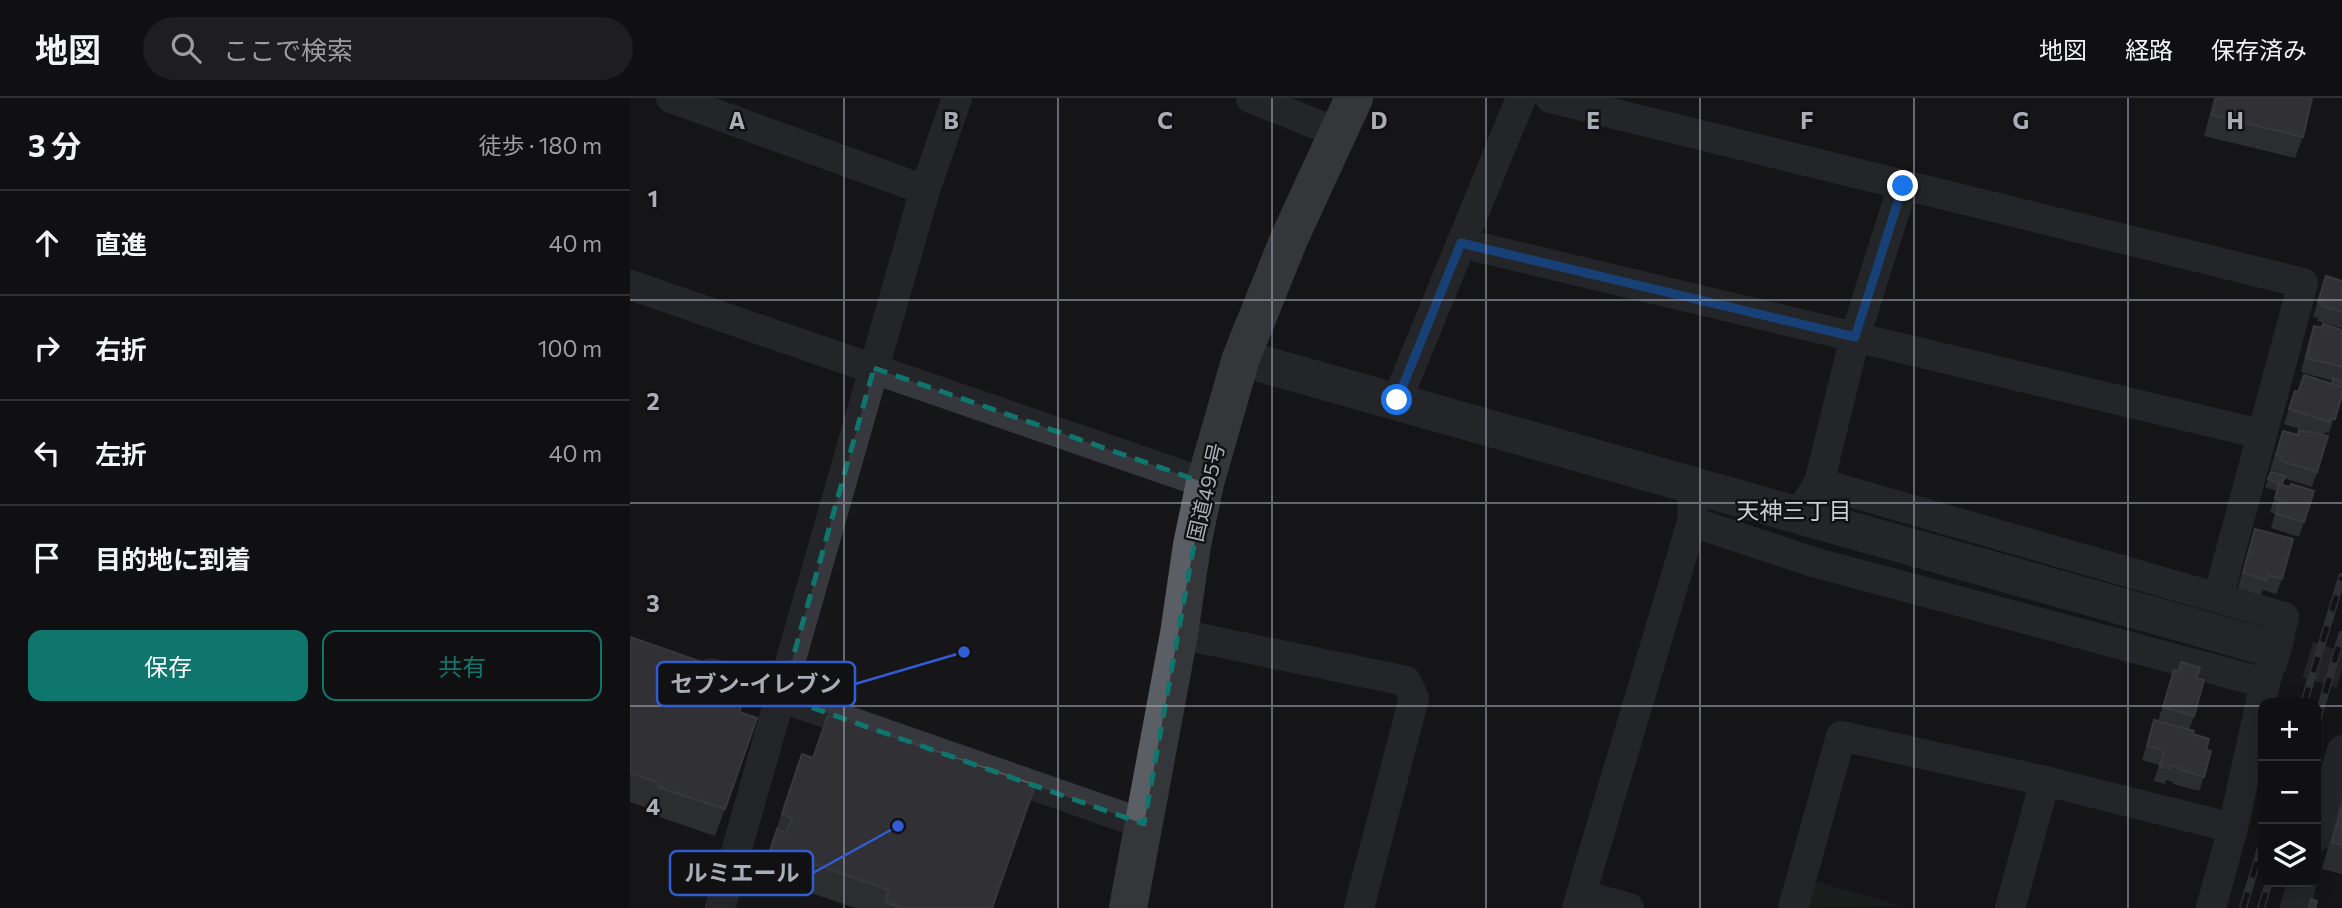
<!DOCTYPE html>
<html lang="ja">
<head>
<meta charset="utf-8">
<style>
  body { margin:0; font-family:Commissioner,"Noto Sans JP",sans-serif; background:#1e1e20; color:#f1f3f6 }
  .controls { position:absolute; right:21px; bottom:21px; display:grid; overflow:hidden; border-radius:14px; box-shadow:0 4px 18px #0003 }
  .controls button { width:63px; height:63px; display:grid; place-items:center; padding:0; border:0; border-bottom:2px solid #303032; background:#101012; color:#f1f3f6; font:35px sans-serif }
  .stop { position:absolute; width:21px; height:21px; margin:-16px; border:5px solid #1a73e8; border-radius:50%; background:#fff }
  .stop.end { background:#1a73e8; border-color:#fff; box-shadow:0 2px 7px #0008 }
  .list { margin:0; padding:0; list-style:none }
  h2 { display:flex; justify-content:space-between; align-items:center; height:91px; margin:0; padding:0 28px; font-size:30px }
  h2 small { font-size:23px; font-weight:400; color:#9c9d9f }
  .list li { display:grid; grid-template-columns:46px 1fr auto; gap:21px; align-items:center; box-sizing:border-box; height:105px; padding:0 28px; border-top:2px solid #303032 }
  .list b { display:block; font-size:26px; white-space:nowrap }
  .list em { font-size:23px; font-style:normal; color:#9c9d9f }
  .actions { display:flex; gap:14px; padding:21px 28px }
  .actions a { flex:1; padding:16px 0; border:2px solid #0f766e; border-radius:14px; text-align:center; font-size:24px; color:#0f766e }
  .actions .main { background:#0f766e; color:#fff }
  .icon { flex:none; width:38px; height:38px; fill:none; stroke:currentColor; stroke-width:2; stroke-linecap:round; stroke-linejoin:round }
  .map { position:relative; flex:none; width:1712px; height:810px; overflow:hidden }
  header { display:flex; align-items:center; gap:42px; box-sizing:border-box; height:98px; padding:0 35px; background:#101012; border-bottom:2px solid #303032 }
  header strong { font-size:33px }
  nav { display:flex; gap:38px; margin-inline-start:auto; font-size:24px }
  .search { width:490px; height:63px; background:#1e1e20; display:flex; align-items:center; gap:18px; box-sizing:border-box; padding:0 24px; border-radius:38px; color:#9c9d9f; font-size:26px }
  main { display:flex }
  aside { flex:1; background:#101012 }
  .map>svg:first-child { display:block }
  .green { fill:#1e261f }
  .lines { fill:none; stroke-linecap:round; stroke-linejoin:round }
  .tertiary-tunnel { stroke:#333438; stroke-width:37; stroke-dasharray:37 18; stroke-linecap:butt }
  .minor { stroke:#37383d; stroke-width:30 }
  .tertiary { stroke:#37383d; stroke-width:37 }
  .trunk { stroke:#5b5e65; stroke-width:38 }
  .rail-casing { stroke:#4a4c52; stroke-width:8 }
  .rail { stroke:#111113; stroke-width:5; stroke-dasharray:16; stroke-linecap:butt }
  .wall { fill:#47494d }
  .building { fill:#525359; stroke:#5f6168; stroke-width:2 }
  .route { stroke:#1a73e8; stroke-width:9 }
  .marked { fill:none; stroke:#0f766e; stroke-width:5; stroke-dasharray:14 9; stroke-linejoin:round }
  .grid { fill:none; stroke:#a8adb8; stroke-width:2; stroke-opacity:0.55 }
  .labels { text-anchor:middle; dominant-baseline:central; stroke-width:5; stroke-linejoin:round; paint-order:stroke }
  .street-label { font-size:21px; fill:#a8adb8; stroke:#111113 }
  .neighbourhood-label { font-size:23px; fill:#c9ccd4; stroke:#111113 }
  .grid-label { font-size:23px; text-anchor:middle; font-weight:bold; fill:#a8adb8; stroke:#111113; stroke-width:5; stroke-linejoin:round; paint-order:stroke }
  .leader { fill:none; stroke:#325cd3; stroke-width:2.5 }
  .callout-dot { fill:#325cd3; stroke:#111113; stroke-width:2.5 }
  .callout { fill:#111113; stroke:#325cd3; stroke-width:2.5 }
  .callout-label { font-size:23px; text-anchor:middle; font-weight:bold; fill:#a8adb8 }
</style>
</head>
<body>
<header>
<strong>地図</strong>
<div class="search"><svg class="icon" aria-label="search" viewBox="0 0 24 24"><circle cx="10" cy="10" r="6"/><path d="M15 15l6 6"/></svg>ここで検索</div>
<nav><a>地図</a><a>経路</a><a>保存済み</a></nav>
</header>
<main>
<aside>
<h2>3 分<small>徒歩 · 180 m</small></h2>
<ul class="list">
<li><svg class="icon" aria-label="ahead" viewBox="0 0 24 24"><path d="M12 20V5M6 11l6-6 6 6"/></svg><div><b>直進</b></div><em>40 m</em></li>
<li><svg class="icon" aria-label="right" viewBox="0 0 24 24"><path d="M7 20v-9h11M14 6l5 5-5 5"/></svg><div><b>右折</b></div><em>100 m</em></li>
<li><svg class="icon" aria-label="left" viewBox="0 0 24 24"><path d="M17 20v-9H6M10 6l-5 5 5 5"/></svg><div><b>左折</b></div><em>40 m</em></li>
<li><svg class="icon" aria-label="arrive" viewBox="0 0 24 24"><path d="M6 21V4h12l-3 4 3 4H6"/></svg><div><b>目的地に到着</b></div></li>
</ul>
<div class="actions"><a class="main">保存</a><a>共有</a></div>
</aside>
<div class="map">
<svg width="1712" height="810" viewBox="0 0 1712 810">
  <rect width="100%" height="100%" fill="#161618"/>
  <!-- green -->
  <path class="green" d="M 1181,782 L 1272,808 L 1173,810 Z"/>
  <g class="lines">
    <!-- tertiary-tunnel -->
    <path class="tertiary-tunnel" d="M 1625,546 L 1712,572"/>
    <!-- minor -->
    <path class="minor" d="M 41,0 L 295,92
      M 621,0 L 708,35
      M 920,0 L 1673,185 L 1588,500 L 1654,519 L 1635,585 L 1603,730 L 1415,683 L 1211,638 L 1163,810
      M 831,145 L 1631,336
      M 0,187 L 575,385
      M 767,302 L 891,0
      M 1189,385 L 1588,500
      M 1178,402 L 1189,385 L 1225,239 L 1273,87
      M 1062,424 L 1183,464 L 1635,585
      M 549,536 L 776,583 L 784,600 L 729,810
      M 81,575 L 514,726
      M 1686,739 L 1712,652
      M 951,797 L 999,810
      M 90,810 L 295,92 L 327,0
      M 947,810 L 1062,424 L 1063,403
      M 1380,810 L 1415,683
      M 1581,810 L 1603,730
      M 1665,810 L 1672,784"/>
    <!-- tertiary -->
    <path class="tertiary" d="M 611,260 L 1625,546"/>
    <!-- trunk -->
    <path class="trunk" d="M 498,810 L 549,536 L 562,447 L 575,385 L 611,260 L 659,141 L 724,0"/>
    <defs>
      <path id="rail" d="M 1674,605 L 1712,479
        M 1686,626 L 1712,537
        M 1613,810 L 1633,744
        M 1631,810 L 1639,784"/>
    </defs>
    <!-- rail casing -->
    <use href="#rail" class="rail-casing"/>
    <!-- rail -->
    <use href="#rail" class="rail"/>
  </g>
  <!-- wall -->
  <path class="wall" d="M 1584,0 L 1682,0 L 1673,39 L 1665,60 L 1574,38 Z
    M 1696,178 L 1712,183 L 1712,230 L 1687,223 L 1688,220 L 1683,219 Z
    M 1684,228 L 1692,230 L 1712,232 L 1712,297 L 1699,335 L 1695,334 L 1694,337 L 1687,374 L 1682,389 L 1654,380 L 1652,387 L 1674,424 L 1669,439 L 1641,430 L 1645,416 L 1640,414 L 1647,393 L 1635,389 L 1641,374 L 1647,375 L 1647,374 L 1640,372 L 1653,333 L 1667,337 L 1685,336 L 1654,326 L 1665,293 L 1668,294 L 1702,286 L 1703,283 L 1671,274 L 1679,242 Z
    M 1625,431 L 1652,481 L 1646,496 L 1633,492 L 1631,497 L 1608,490 L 1620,446 Z
    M 0,539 L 109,614 L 95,711 L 85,738 L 18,715 L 20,711 L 0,704 Z
    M 1551,564 L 1566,580 L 1564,618 L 1559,632 L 1576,652 L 1574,679 L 1569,693 L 1543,686 L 1543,684 L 1536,682 L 1535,686 L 1524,683 L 1529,667 L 1512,662 L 1524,622 L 1528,623 L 1544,572 L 1547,573 Z
    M 172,656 L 362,810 L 226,810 L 142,782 L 141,786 L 129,782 Z
    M 1712,699 L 1712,776 L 1692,771 Z"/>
  <!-- building -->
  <path class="building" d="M 1586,0 L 1682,0 L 1673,39 L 1582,17 Z
    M 1696,178 L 1712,183 L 1712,214 L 1692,208 L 1693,205 L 1688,204 Z
    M 1693,226 L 1712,232 L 1712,269 L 1676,260 L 1684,228 L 1692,230 Z
    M 1674,277 L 1712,289 L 1712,297 L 1705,321 L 1701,320 L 1699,324 L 1659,311 L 1665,293 L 1668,294 Z
    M 1703,280 L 1712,283 L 1712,289 L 1702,286 Z
    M 1669,332 L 1698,338 L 1687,374 L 1651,363 L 1652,359 L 1646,357 L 1653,333 L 1668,337 Z
    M 1641,374 L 1655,378 L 1652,386 L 1638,381 Z
    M 1649,386 L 1660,389 L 1661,386 L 1684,393 L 1674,424 L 1646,416 L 1650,401 L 1645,400 Z
    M 1625,431 L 1663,441 L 1652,481 L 1638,477 L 1636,482 L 1613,475 Z
    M 0,539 L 121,581 L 109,614 L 127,620 L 95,711 L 28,689 L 29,685 L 0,675 Z
    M 1551,564 L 1570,570 L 1566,580 L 1574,582 L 1564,618 L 1533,609 L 1544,572 L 1548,574 Z
    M 198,617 L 405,687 L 362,810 L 273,810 L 255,804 L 259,792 L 152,755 L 150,760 L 139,756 L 147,731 L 156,735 L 162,720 L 152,716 L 172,656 L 183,660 Z
    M 1524,622 L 1564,633 L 1563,636 L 1579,641 L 1576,652 L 1581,653 L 1574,679 L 1548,671 L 1549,669 L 1541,667 L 1540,671 L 1530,668 L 1534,652 L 1517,648 Z
    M 1712,708 L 1712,747 L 1702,745 Z
    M 1681,801 L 1687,803 L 1685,810 L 1679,810 Z"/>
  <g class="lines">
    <!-- route -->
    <path class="route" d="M 767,302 L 831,145 L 1225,239 L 1273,88"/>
  </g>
  <!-- marked area -->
  <path d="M0 0H1712V810H0ZM 244,270 L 575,385 L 514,726 L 152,599 Z" fill="#161618" fill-opacity=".55" fill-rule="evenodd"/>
  <path class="marked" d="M 244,270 L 575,385 L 514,726 L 152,599 Z"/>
  <!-- grid -->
  <path class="grid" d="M 214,0 L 214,810M 428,0 L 428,810M 642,0 L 642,810M 856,0 L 856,810M 1070,0 L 1070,810M 1284,0 L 1284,810M 1498,0 L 1498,810M 0,202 L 1712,202M 0,405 L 1712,405M 0,608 L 1633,608M 1686,608 L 1712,608"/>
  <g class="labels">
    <!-- street labels -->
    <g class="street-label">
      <text transform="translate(575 394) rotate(-77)">国道495号</text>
    </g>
    <!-- neighbourhood labels -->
    <g class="neighbourhood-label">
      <text x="1164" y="412">天神三丁目</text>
    </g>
  </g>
  <g class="grid-label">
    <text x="107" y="31">A</text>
    <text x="321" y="31">B</text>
    <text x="535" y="31">C</text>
    <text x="749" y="31">D</text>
    <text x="963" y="31">E</text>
    <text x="1177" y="31">F</text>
    <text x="1391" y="31">G</text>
    <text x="1605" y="31">H</text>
    <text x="23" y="109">1</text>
    <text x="23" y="312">2</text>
    <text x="23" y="514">3</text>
    <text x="23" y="717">4</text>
  </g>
  <!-- callouts -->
  <path class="leader" d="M334 554L225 586M268 728L183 775"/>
  <g class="callout-dot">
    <circle cx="334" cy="554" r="7"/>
    <circle cx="268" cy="728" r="7"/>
  </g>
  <g class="callout">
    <rect x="27" y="564" width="198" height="44" rx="7"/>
    <rect x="40" y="753" width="143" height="44" rx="7"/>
  </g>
  <g class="callout-label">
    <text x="126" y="594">セブン-イレブン</text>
    <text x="112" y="783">ルミエール</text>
  </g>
</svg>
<div class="controls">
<button>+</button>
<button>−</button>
<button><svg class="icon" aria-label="layers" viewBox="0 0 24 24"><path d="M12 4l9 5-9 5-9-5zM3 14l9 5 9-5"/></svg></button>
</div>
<div class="stop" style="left:767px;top:302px"></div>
<div class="stop end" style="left:1273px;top:88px"></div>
</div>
</main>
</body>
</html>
